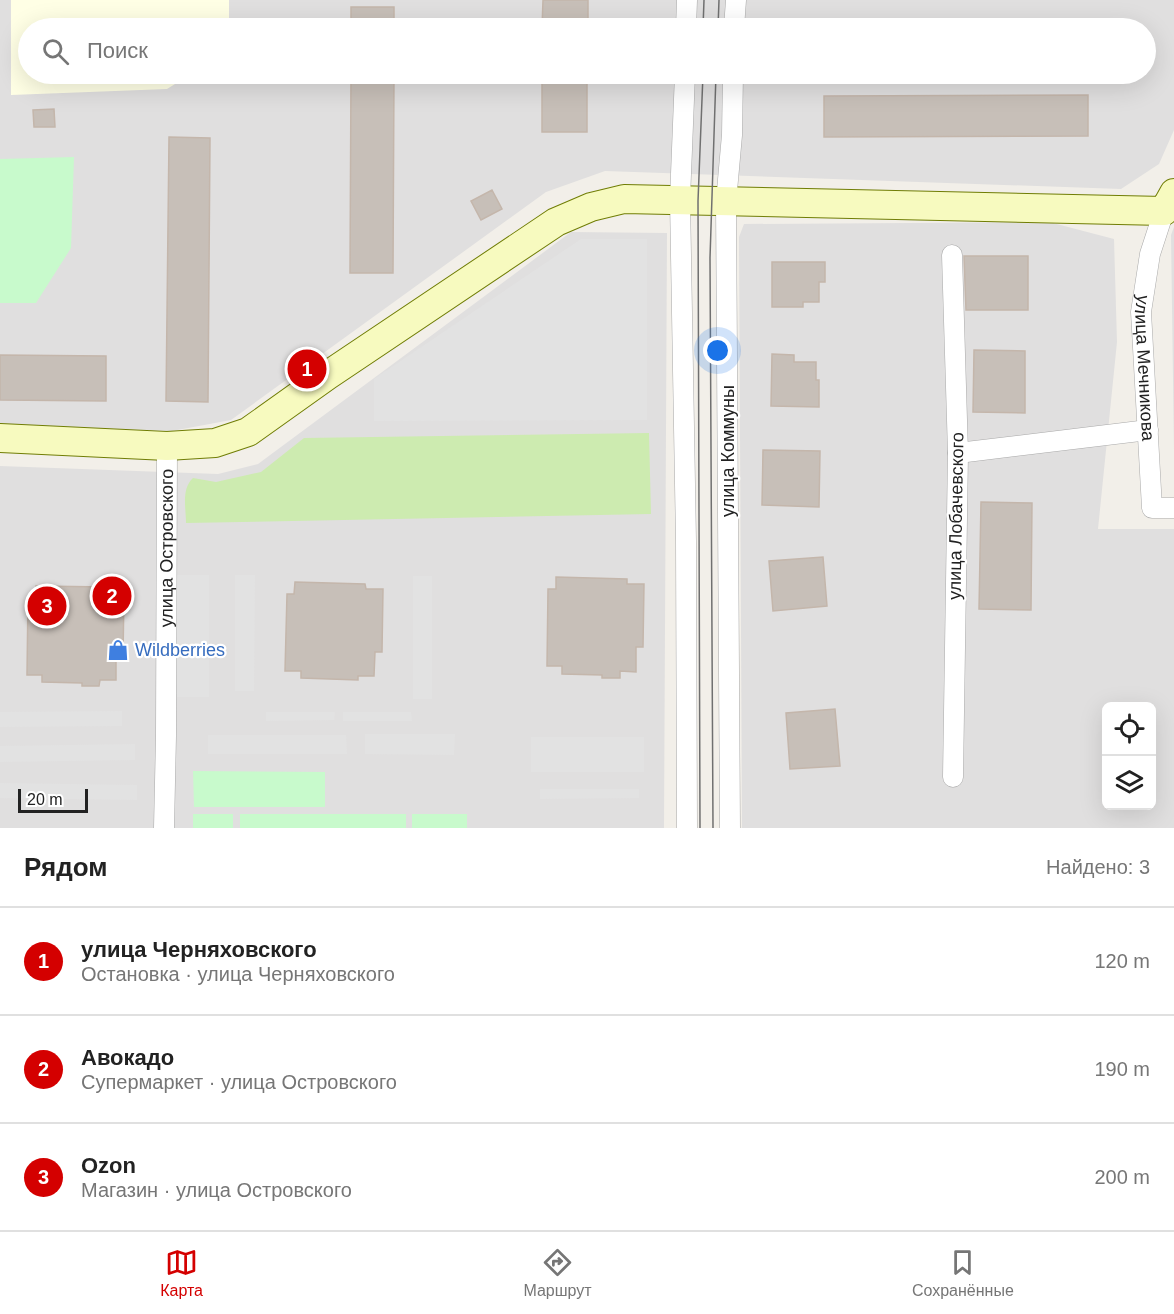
<!DOCTYPE html>
<html lang="ru">
<head>
<meta charset="utf-8">
<style>
  body { margin:0; font-family:Arial,sans-serif; background:#f6f6f6; color:#222 }
  .controls { position:absolute; right:18px; bottom:18px; display:grid; overflow:hidden; border-radius:9px; box-shadow:0 6px 24px #0002 }
  .controls button { width:54px; height:54px; display:grid; place-items:center; padding:0; border:0; border-bottom:2px solid #e0e0e0; background:#fff; color:#222; font:30px sans-serif }
  .scale { position:absolute; left:18px; bottom:15px; width:70px; box-sizing:border-box; padding-left:6px; border:3px solid #222; border-top:0; font-size:16px; line-height:21px; white-space:nowrap; color:#222; -webkit-text-stroke:4px #fff; paint-order:stroke }
  .you { position:absolute; left:718px; top:351px; width:21px; height:21px; margin:-15px; border:4px solid #fff; border-radius:50%; background:#1a73e8; box-shadow:0 0 0 9px #1a73e833 }
  .badge { display:grid; place-items:center; width:39px; height:39px; border-radius:50%; background:#d40000; color:#fff; font-size:20px; font-weight:700 }
  .pin { position:absolute; translate:-50% -50%; border:3px solid #fff; box-shadow:0 2px 6px #0006 }
  .list { margin:0; padding:0; list-style:none }
  h2 { display:flex; justify-content:space-between; align-items:center; height:78px; margin:0; padding:0 24px; font-size:26px }
  h2 small { font-size:20px; font-weight:400; color:#767676 }
  .list li { display:grid; grid-template-columns:39px 1fr auto; gap:18px; align-items:center; box-sizing:border-box; height:108px; padding:0 24px; border-top:2px solid #e0e0e0 }
  .list b { display:block; font-size:22px; white-space:nowrap }
  .list p { margin:0; font-size:20px; white-space:nowrap; color:#767676 }
  .list em { font-size:20px; font-style:normal; color:#767676 }
  .icon { flex:none; width:33px; height:33px; fill:none; stroke:currentColor; stroke-width:2; stroke-linecap:round; stroke-linejoin:round }
  .map { position:relative; flex:none; width:1174px; height:828px; overflow:hidden }
  .search { position:absolute; background:#fff; box-shadow:0 6px 24px #0002; left:18px; right:18px; top:18px; height:66px; display:flex; align-items:center; gap:15px; box-sizing:border-box; padding:0 21px; border-radius:33px; color:#767676; font-size:22px }
  .sheet { height:402px; background:#fff }
  nav { display:flex; justify-content:space-around; align-items:center; box-sizing:border-box; height:84px; border-top:2px solid #e0e0e0; background:#fff; font-size:16px; color:#767676 }
  nav a { display:grid; justify-items:center; gap:3px }
  nav .on { color:#d40000 }
  .map>svg:first-child { display:block }
  .residential { fill:#e0dfdf; fill-rule:evenodd }
  .education { fill:#ffffe5 }
  .grass { fill:#cdebb0 }
  .park { fill:#c8facc }
  .parking { fill:#e2e2e2 }
  .building { fill:#c7bfb8; stroke:#c4b6ab; stroke-width:1.5 }
  .lines { fill:none; stroke-linecap:round; stroke-linejoin:round }
  .street-casing { stroke:#a9a9a9; stroke-width:21 }
  .secondary-casing { stroke:#707d05; stroke-width:30 }
  .street { stroke:#fff; stroke-width:20 }
  .secondary { stroke:#f7fabf; stroke-width:28 }
  .tram { stroke:#707070; stroke-width:1.5 }
  .labels { text-anchor:middle; dominant-baseline:central; stroke-width:4.5; stroke-linejoin:round; paint-order:stroke }
  .street-label { font-size:18px; fill:#222; stroke:#fff }
  .shop-label { font-size:18px; fill:#366cbe; stroke:#fff; text-anchor:start }
</style>
</head>
<body>
<div class="map">
<svg width="1174" height="828" viewBox="0 0 1174 828">
  <rect width="100%" height="100%" fill="#f2efe9"/>
  <!-- residential -->
  <path class="residential" d="M 0,0 L 1174,0 L 1174,130 L 1159,164 L 1121,189 L 605,171 L 546,192 L 231,420 L 172,431 L 0,424 ZM 28,28 L 1146,28 L 1146,74 L 28,74 Z
    M 1049,222 L 1114,239 L 1117,342 L 1098,529 L 1174,529 L 1174,828 L 742,828 L 739,237 L 744,224 ZM 1106,706 L 1152,706 L 1152,806 L 1106,806 Z
    M 1174,227 L 1174,451 L 1171,235 Z
    M 571,232 L 667,233 L 664,828 L 0,828 L 0,466 L 218,474 L 258,464 Z"/>
  <!-- education -->
  <path class="education" d="M 11,0 L 229,0 L 229,28 L 28,28 L 28,74 L 191,74 L 167,89 L 11,95 Z"/>
  <!-- grass -->
  <path class="grass" d="M 649,433 L 651,514 L 186,523 C 186,508 181,489 193,478 L 216,482 L 261,472 L 304,438 Z"/>
  <!-- park -->
  <path class="park" d="M 74,157 L 71,248 L 36,303 L 0,303 L 0,159 Z
    M 193,771 L 325,772 L 325,807 L 194,807 Z
    M 193,814 L 233,814 L 233,828 L 193,828 Z
    M 240,814 L 406,814 L 406,828 L 240,828 Z
    M 412,814 L 467,814 L 467,828 L 412,828 Z"/>
  <!-- parking -->
  <path class="parking" d="M 581,239 L 647,239 L 647,420 L 374,421 L 374,379 Z
    M 171,575 L 209,575 L 209,697 L 170,697 Z
    M 235,575 L 255,575 L 254,691 L 235,691 Z
    M 413,576 L 432,576 L 432,699 L 413,699 Z
    M 122,711 L 122,726 L 0,727 L 0,712 Z
    M 266,712 L 335,712 L 334,720 L 266,721 Z
    M 343,712 L 411,712 L 412,721 L 343,721 Z
    M 365,734 L 455,734 L 454,755 L 365,754 Z
    M 208,735 L 346,735 L 347,754 L 208,754 Z
    M 531,737 L 644,737 L 644,772 L 531,772 Z
    M 135,744 L 135,760 L 0,762 L 0,746 Z
    M 0,783 L 137,785 L 137,800 L 0,798 Z
    M 540,789 L 639,789 L 639,798 L 540,799 Z"/>
  <!-- building -->
  <path class="building" d="M 543,0 L 588,0 L 588,28 L 542,28 Z
    M 351,7 L 394,7 L 394,28 L 351,28 Z
    M 351,74 L 394,74 L 393,273 L 350,273 Z
    M 542,74 L 587,74 L 587,132 L 542,132 Z
    M 1088,95 L 1088,136 L 824,137 L 824,96 Z
    M 54,109 L 55,127 L 34,127 L 33,110 Z
    M 169,137 L 210,138 L 208,402 L 166,401 Z
    M 492,190 L 502,209 L 481,220 L 471,201 Z
    M 964,256 L 1028,256 L 1028,310 L 966,310 Z
    M 772,262 L 825,262 L 825,282 L 819,282 L 819,302 L 803,302 L 803,307 L 772,307 Z
    M 974,350 L 1025,351 L 1025,413 L 973,412 Z
    M 772,354 L 794,355 L 794,362 L 816,362 L 816,380 L 819,380 L 819,407 L 771,406 Z
    M 0,355 L 106,356 L 106,401 L 0,400 Z
    M 763,450 L 820,451 L 819,507 L 762,505 Z
    M 981,502 L 1032,503 L 1031,610 L 979,609 Z
    M 823,557 L 827,606 L 773,611 L 769,561 Z
    M 556,577 L 627,579 L 627,584 L 644,584 L 643,647 L 636,647 L 636,672 L 620,671 L 620,678 L 602,678 L 602,675 L 562,674 L 562,666 L 547,666 L 548,589 L 556,589 Z
    M 295,582 L 365,584 L 366,589 L 383,589 L 382,652 L 375,652 L 374,676 L 358,676 L 358,680 L 301,678 L 301,671 L 285,671 L 287,594 L 294,594 Z
    M 36,586 L 107,587 L 107,593 L 124,593 L 123,656 L 116,656 L 116,680 L 100,680 L 99,686 L 82,686 L 82,683 L 42,682 L 42,675 L 27,675 L 28,598 L 36,598 Z
    M 835,709 L 840,766 L 790,769 L 786,713 Z"/>
  <g class="lines">
    <defs>
      <g id="street">
        <path d="M 686,28 L 687,0"/>
        <path d="M 734,28 L 736,0"/>
        <path d="M 685,74 L 680,199 L 686,541 L 687,828"/>
        <path id="s1" d="M 1164,211 L 1150,254 L 1141,312 L 1152,508 L 1174,508"/>
        <path d="M 952,255 L 958,453 L 953,777"/>
        <path d="M 958,453 L 1148,430"/>
        <path id="s2" d="M 164,828 L 166,736 L 167,446"/>
        <path d="M 730,828 L 726,202 L 732,135 L 733,74"/>
      </g>
      <path id="secondary" d="M 0,438 L 167,446 L 215,443 L 248,432 L 328,375 L 556,222 L 591,207 L 624,199 L 1164,211 L 1174,193"/>
    </defs>
    <!-- street casing -->
    <use href="#street" class="street-casing"/>
    <!-- secondary casing -->
    <use href="#secondary" class="secondary-casing"/>
    <!-- street -->
    <use href="#street" class="street"/>
    <!-- secondary -->
    <use href="#secondary" class="secondary"/>
    <!-- tram -->
    <path class="tram" d="M 703,28 L 704,0
      M 718,28 L 719,0
      M 700,828 L 698,201 L 703,74
      M 713,828 L 710,258 L 716,74"/>
  </g>
  <!-- icons -->
  <defs>
    <symbol id="shop-bare" viewBox="-9 -9 18 18"><path d="M-5-2.5h2.3a2.7 3.5 0 0 1 5.4 0H5L5.5 6h-11ZM-1.5-2.5h3a1.5 2.3 0 0 0-3 0Z" fill="#3f7fe0" stroke="#fff" stroke-width="2.5" paint-order="stroke"/></symbol>
  </defs>
  <g fill-rule="evenodd">
    <use href="#shop-bare" x="103" y="635" width="30" height="30"/>
  </g>
  <g class="labels">
    <!-- street labels -->
    <g class="street-label">
      <text stroke="none"><textPath href="#s1" startOffset="160">улица Мечникова</textPath></text>
      <text transform="translate(728 451) rotate(-90)">улица Коммуны</text>
      <text transform="translate(956 516) rotate(-89)">улица Лобачевского</text>
      <text stroke="none"><textPath href="#s2" startOffset="280">улица Островского</textPath></text>
    </g>
    <!-- shop labels -->
    <g class="shop-label">
      <text x="135" y="650">Wildberries</text>
    </g>
  </g>
</svg>
<div class="controls">
<button><svg class="icon" aria-label="locate" viewBox="0 0 24 24"><circle cx="12" cy="12" r="6"/><path d="M12 2v4M12 18v4M2 12h4M18 12h4"/></svg></button>
<button><svg class="icon" aria-label="layers" viewBox="0 0 24 24"><path d="M12 4l9 5-9 5-9-5zM3 14l9 5 9-5"/></svg></button>
</div>
<div class="scale">20 m</div>
<div class="you"></div>
<div class="pin badge" style="left:307px;top:369px">1</div>
<div class="pin badge" style="left:112px;top:596px">2</div>
<div class="pin badge" style="left:47px;top:606px">3</div>
<div class="search"><svg class="icon" aria-label="search" viewBox="0 0 24 24"><circle cx="10" cy="10" r="6"/><path d="M15 15l6 6"/></svg>Поиск</div>
</div>
<section class="sheet">
<h2>Рядом<small>Найдено: 3</small></h2>
<ul class="list">
<li><span class="badge">1</span><div><b>улица Черняховского</b><p>Остановка · улица Черняховского</p></div><em>120 m</em></li>
<li><span class="badge">2</span><div><b>Авокадо</b><p>Супермаркет · улица Островского</p></div><em>190 m</em></li>
<li><span class="badge">3</span><div><b>Ozon</b><p>Магазин · улица Островского</p></div><em>200 m</em></li>
</ul>
</section>
<nav>
<a class="on"><svg class="icon" aria-label="map" viewBox="0 0 24 24"><path d="M3 6l6-2 6 2 6-2v14l-6 2-6-2-6 2zM9 4v14M15 6v14"/></svg>Карта</a>
<a><svg class="icon" aria-label="directions" viewBox="0 0 24 24"><path d="M12 3l9 9-9 9-9-9zM9 14v-3h6M13 9l2 2-2 2"/></svg>Маршрут</a>
<a><svg class="icon" aria-label="saved" viewBox="0 0 24 24"><path d="M7 4h10v16l-5-4-5 4z"/></svg>Сохранённые</a>
</nav>
</body>
</html>
